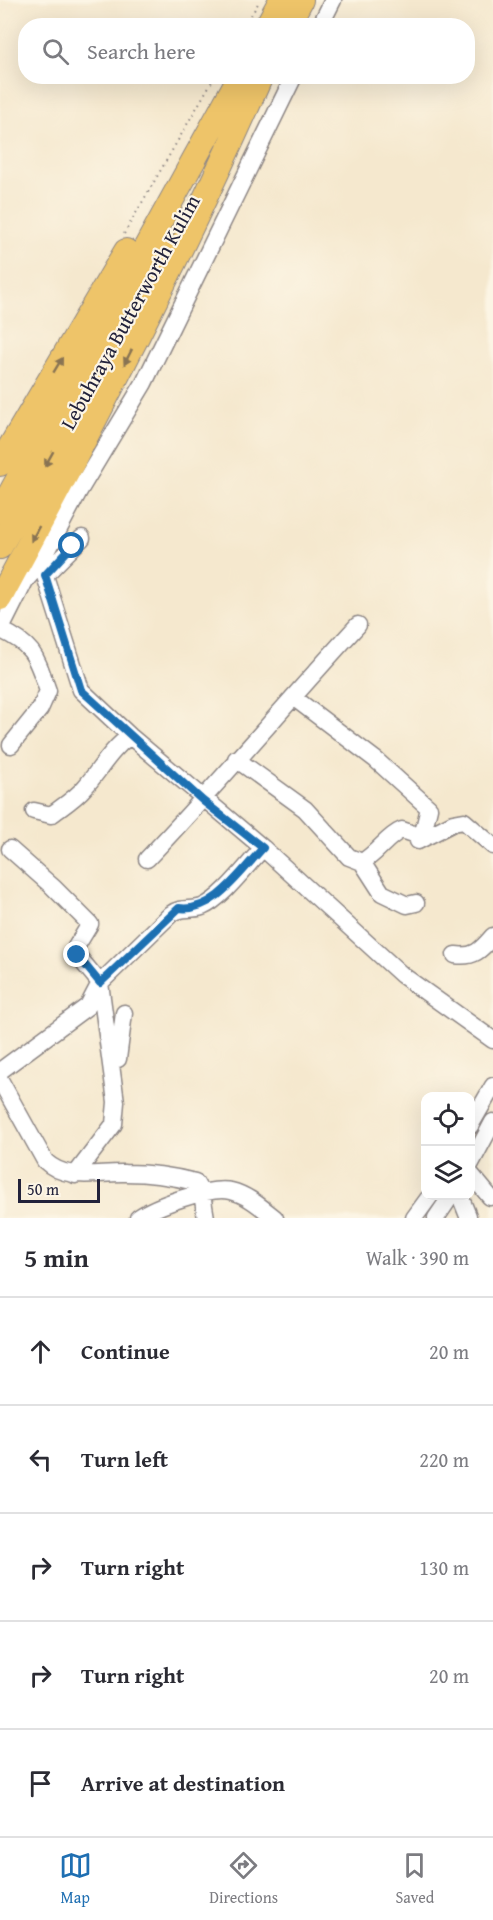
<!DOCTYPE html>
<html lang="en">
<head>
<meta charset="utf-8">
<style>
  body { margin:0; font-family:"Gentium Book Plus",serif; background:#f7f7f7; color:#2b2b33 }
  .controls { position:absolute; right:18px; bottom:18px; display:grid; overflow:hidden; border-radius:12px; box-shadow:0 6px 24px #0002 }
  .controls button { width:54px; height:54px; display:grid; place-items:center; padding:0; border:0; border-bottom:2px solid #e1e1e2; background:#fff; color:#2b2b33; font:30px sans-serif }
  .scale { position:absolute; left:18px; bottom:15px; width:82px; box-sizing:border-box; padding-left:6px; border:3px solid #22223b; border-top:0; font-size:16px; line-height:21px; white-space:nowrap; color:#22223b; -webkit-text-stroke:4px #fcf5e5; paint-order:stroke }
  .stop { position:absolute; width:18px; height:18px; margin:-14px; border:4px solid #1f6fb2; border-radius:50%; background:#fff }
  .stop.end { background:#1f6fb2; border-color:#fff; box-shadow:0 2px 6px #0008 }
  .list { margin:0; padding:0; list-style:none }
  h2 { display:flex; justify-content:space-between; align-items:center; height:78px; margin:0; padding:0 24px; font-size:26px }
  h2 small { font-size:20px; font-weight:400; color:#7c7c81 }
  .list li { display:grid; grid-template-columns:39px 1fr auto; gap:18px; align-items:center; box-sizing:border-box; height:108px; padding:0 24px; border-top:2px solid #e1e1e2 }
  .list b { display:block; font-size:22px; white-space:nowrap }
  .list em { font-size:20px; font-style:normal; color:#7c7c81 }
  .icon { flex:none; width:33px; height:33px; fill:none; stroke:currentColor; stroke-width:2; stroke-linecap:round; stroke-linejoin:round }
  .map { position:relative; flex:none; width:493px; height:1218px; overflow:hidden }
  .search { position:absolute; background:#fff; box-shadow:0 6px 24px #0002; left:18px; right:18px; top:18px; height:66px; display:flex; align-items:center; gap:15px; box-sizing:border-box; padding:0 21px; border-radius:24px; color:#7c7c81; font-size:22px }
  .sheet { height:618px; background:#fff }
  nav { display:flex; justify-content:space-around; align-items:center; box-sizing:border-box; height:84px; border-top:2px solid #e1e1e2; background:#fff; font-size:16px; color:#7c7c81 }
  nav a { display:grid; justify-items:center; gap:3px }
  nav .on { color:#1f6fb2 }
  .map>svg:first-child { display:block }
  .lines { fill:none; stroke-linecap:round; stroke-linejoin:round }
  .minor-casing { stroke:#8c8584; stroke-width:19 }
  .highway-casing { stroke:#8c8584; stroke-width:26 }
  .path { stroke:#8c8584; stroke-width:2; stroke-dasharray:1.5 4.5; stroke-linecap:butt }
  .minor { stroke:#fff; stroke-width:16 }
  .highway { stroke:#eec469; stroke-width:24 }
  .oneway { fill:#887352 }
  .route { stroke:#1f6fb2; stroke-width:8 }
  .labels { text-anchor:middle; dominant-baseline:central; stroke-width:4.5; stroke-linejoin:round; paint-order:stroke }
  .street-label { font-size:21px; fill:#22223b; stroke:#fcf5e5 }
</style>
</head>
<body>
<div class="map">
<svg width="493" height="1218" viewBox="0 0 493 1218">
  <rect width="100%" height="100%" fill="#fcf5e5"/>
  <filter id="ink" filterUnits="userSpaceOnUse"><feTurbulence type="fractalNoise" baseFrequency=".0167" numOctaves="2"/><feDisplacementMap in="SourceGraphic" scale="12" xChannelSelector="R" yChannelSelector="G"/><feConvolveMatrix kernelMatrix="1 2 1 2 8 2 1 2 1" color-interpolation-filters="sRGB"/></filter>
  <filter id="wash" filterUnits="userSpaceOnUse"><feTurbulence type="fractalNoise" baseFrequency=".008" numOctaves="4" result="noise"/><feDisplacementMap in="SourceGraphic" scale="24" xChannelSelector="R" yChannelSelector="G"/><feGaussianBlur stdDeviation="1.35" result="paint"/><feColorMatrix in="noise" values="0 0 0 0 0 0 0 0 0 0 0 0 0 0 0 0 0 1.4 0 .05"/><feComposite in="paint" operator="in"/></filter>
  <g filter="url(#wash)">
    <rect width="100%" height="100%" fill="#f5e8ce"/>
  </g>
  <g filter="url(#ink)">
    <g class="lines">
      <defs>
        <path id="minor" d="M 320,26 L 333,0
          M 41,563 L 81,690 L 130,736 L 263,848 L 402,975 L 493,1040
          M 45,575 L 82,538
          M 1,630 C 35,646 36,657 48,691 L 40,709 L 11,745
          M 0,631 L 25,581 L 41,563 L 79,491 L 144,383 L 294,76
          M 293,697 L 376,760 L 429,808 L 422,837 L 402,830 C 387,836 378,853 362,862
          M 236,759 L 305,809 L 349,857 L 362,862 L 382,893 L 407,905 L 416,903
          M 34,811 L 51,815 C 63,806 76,798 85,787 C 100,770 111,749 130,736
          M 418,841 L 453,823 L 464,821 L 493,846
          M 10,849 L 53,887 L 90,924 L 76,947 L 77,955 L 100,983 L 116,1102 L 114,1124 L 75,1175
          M 147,859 C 220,783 287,702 358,625
          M 455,955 C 474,958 481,950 493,936
          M 118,1059 L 124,1013
          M 0,1071 L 88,1006 L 100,983 L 171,914 C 181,906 190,911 202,907 C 222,899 247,865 263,848
          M 0,1080 L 45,1161 C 67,1182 97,1172 125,1173 C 149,1173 172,1176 195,1182 L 202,1194 L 206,1218
          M 470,1126 L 493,1086
          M 470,1165 L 493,1122
          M 470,1173 L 490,1197
          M 460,1196 L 468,1216
          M 138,1218 C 155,1206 210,1186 231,1191 C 248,1195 262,1208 275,1218
          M 414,1218 L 430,1196
          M 436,1218 L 451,1196"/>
        <path id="highway" d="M 267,26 L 281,0
          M 287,26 L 301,0
          M 0,464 L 126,251
          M 0,512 L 240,76
          M 0,547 L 163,252
          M 0,598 C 93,427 182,255 261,76"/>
      </defs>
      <!-- minor casing -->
      <use href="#minor" class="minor-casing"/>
      <!-- highway casing -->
      <use href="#highway" class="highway-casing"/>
      <!-- path -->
      <path class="path" d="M 245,26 L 260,0
        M 124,234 L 215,76"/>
      <!-- minor -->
      <use href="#minor" class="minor"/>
      <!-- highway -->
      <use href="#highway" class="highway"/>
    </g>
    <!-- one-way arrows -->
    <defs><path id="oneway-solid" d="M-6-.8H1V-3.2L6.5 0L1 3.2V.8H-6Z" transform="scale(1.5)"/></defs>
    <g class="oneway">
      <use href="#oneway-solid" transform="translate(128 357) rotate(117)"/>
      <use href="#oneway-solid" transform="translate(58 365) rotate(-59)"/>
      <use href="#oneway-solid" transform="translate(49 459) rotate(119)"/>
      <use href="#oneway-solid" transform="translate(35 534) rotate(118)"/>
    </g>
  </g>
  <g class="lines" filter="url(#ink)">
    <!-- route -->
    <path class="route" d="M 72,546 L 45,575 L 81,690 L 203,801 L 263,848 C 241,871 214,913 179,908 L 100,983 L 77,955"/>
  </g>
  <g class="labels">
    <!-- street labels -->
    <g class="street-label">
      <text transform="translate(130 312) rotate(-61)">Lebuhraya Butterworth Kulim</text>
    </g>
  </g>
</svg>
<div class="controls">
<button><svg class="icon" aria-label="locate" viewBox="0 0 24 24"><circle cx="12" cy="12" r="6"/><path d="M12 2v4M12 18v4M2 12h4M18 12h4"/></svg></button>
<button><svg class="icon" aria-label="layers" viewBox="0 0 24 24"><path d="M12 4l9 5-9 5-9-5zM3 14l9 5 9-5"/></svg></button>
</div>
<div class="scale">50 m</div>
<div class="stop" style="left:72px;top:546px"></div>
<div class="stop end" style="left:77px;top:955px"></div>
<div class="search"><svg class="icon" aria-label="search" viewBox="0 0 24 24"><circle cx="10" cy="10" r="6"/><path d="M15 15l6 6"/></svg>Search here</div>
</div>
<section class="sheet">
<h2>5 min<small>Walk · 390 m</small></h2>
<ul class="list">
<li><svg class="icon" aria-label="ahead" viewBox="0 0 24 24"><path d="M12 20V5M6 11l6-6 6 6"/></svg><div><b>Continue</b></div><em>20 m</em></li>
<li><svg class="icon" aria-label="left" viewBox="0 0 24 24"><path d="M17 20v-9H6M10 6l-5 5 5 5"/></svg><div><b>Turn left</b></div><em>220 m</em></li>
<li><svg class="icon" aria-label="right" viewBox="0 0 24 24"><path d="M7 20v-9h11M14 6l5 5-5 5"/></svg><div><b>Turn right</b></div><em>130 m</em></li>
<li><svg class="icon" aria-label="right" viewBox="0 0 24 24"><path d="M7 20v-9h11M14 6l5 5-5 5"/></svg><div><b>Turn right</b></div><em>20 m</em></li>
<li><svg class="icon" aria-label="arrive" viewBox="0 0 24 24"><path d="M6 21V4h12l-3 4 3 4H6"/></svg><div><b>Arrive at destination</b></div></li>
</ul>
</section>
<nav>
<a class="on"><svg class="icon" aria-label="map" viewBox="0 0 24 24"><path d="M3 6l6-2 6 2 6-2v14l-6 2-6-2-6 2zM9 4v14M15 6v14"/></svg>Map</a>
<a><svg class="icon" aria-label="directions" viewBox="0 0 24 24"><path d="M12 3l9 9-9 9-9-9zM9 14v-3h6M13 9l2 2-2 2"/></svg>Directions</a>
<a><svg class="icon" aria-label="saved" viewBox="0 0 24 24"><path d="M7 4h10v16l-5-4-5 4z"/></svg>Saved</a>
</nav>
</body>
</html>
